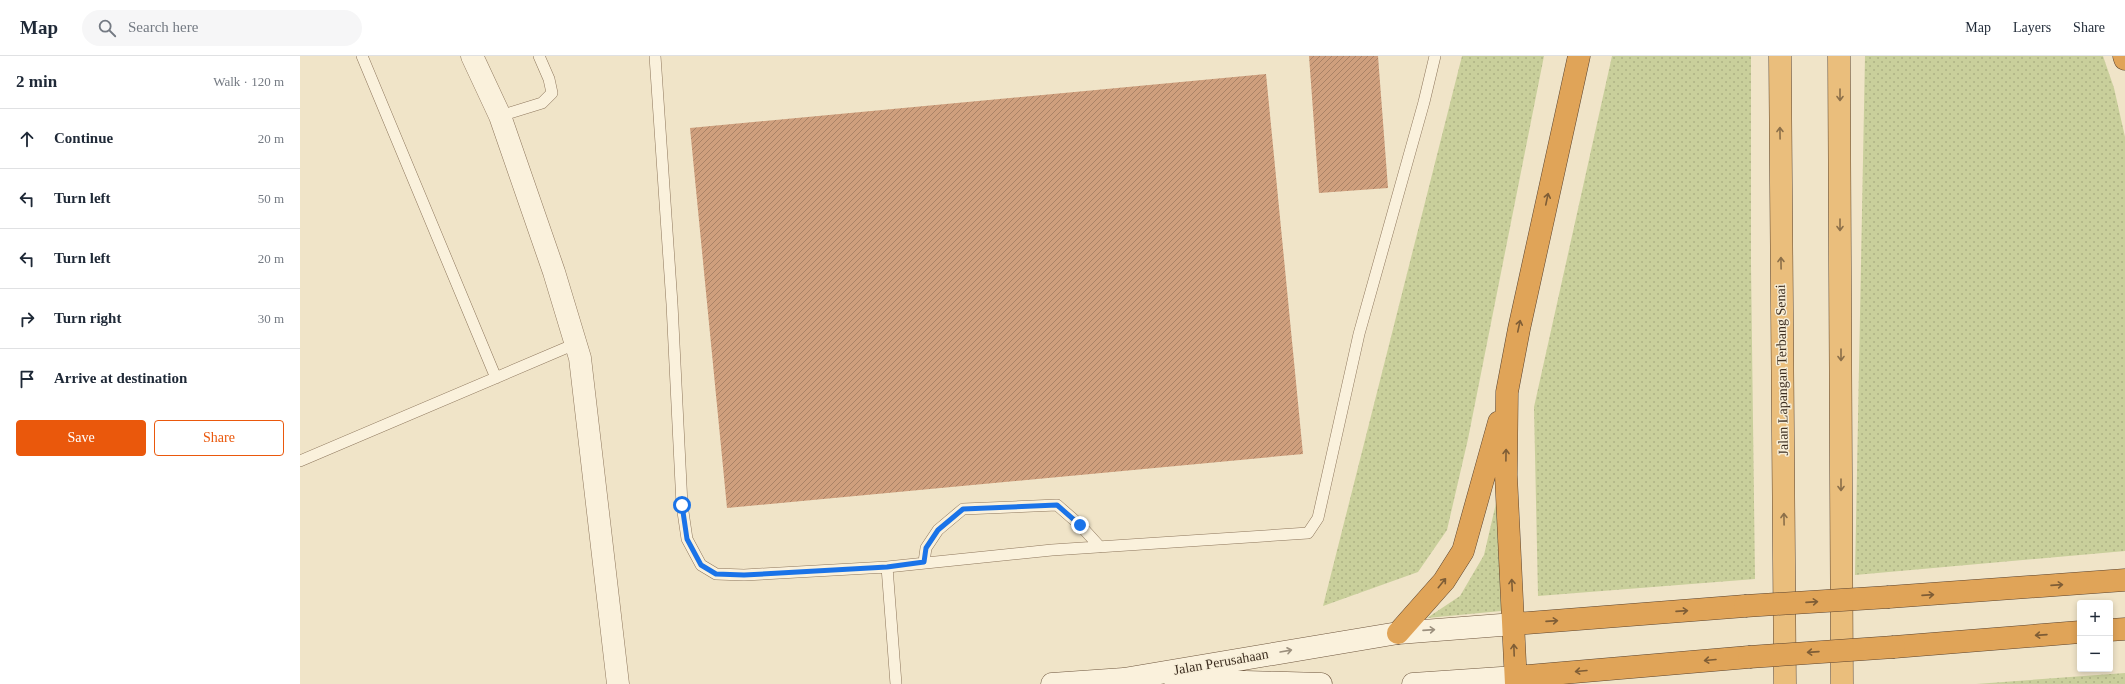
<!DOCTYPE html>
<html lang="en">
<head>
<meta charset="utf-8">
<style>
  body { margin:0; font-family:"Times New Roman",serif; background:#f6f6f7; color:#1f2937 }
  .controls { position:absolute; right:12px; bottom:12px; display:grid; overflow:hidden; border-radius:4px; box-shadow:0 2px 6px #0003 }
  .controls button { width:36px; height:36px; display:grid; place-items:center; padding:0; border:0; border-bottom:1px solid #e0e1e3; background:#fff; color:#1f2937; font:20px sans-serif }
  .stop { position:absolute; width:12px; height:12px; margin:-9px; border:3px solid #1a73e8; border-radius:50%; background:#fff }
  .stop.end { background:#1a73e8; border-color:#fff; box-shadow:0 1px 4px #0008 }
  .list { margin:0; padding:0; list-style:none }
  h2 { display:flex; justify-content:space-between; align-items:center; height:52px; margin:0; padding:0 16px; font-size:17px }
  h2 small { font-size:13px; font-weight:400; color:#747a83 }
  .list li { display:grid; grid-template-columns:26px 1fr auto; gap:12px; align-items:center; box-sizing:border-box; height:60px; padding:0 16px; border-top:1px solid #e0e1e3 }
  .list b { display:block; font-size:15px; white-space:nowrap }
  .list em { font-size:13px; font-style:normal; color:#747a83 }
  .actions { display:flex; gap:8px; padding:12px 16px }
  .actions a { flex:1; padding:9px 0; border:1px solid #ea580c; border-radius:4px; text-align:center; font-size:14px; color:#ea580c }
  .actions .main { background:#ea580c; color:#fff }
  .icon { flex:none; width:22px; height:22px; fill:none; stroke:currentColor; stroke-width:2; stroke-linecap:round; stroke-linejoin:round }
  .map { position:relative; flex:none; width:1825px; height:628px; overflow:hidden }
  header { display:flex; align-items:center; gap:24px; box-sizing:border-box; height:56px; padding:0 20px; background:#fff; border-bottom:1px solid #e0e1e3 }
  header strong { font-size:19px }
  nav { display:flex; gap:22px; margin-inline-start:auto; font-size:14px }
  .search { width:280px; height:36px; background:#f6f6f7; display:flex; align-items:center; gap:10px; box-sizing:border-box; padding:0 14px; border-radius:22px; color:#747a83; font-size:15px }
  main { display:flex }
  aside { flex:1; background:#fff }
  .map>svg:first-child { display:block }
  .grass { fill:url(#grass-dots) }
  .building { fill:url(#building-hatch) }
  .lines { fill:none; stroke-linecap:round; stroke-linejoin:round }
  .service-casing { stroke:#8d765c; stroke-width:12 }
  .minor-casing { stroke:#8d765c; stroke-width:23 }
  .secondary-casing { stroke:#6f573f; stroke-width:23 }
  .trunk-casing { stroke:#5b4430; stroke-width:23 }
  .motorway-casing { stroke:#5b4430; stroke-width:23 }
  .service { stroke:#faf1dc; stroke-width:11 }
  .minor { stroke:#faf1dc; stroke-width:22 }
  .secondary { stroke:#faf1dc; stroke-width:22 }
  .trunk { stroke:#eabe7c; stroke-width:22 }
  .motorway { stroke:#e0a458; stroke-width:22 }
  .motorway-bridge-casing { stroke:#5b4430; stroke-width:23; stroke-linecap:butt }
  .motorway-bridge { stroke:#e0a458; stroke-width:22 }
  .oneway { stroke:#8b6f49 }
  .oneway2 { stroke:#7e5d36 }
  .oneway3 { stroke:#9c907e }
  .route { stroke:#1a73e8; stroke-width:5 }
  .labels { text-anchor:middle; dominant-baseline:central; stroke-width:3; stroke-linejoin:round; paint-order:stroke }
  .street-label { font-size:14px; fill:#3d2e20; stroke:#f7eed8 }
</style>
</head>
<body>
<header>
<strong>Map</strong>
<div class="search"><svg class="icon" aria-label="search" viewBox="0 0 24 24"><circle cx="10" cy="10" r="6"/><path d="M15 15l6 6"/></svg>Search here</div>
<nav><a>Map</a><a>Layers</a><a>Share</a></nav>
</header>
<main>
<aside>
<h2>2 min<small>Walk · 120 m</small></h2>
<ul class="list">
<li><svg class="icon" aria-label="ahead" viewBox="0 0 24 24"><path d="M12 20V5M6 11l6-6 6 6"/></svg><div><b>Continue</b></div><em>20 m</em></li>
<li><svg class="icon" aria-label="left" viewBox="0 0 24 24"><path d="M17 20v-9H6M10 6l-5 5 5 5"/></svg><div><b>Turn left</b></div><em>50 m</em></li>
<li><svg class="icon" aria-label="left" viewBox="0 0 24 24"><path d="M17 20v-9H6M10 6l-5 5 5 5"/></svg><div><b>Turn left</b></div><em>20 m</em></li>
<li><svg class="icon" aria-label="right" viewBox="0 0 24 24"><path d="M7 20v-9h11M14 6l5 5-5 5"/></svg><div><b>Turn right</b></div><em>30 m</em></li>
<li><svg class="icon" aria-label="arrive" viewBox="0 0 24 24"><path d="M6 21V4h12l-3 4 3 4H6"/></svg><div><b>Arrive at destination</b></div></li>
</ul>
<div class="actions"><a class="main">Save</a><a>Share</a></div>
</aside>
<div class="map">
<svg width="1825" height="628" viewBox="0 0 1825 628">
  <defs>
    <pattern id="grass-dots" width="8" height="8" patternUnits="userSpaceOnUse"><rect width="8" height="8" fill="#c9cf9b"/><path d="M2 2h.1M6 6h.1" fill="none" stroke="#aeb285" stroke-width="1.8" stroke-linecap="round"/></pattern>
    <pattern id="building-hatch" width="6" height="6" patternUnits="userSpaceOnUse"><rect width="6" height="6" fill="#cf9f7d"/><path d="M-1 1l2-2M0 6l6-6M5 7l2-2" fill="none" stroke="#a98266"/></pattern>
  </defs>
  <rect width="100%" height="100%" fill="#f0e4c8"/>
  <!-- grass -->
  <path class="grass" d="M 1162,0 L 1244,0 L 1168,383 L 1147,474 L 1118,516 L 1023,550 Z
    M 1312,0 L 1451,0 L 1451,209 L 1455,523 L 1238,540 L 1234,351 Z
    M 1565,0 L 1803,0 L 1814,32 L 1825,81 L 1825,495 L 1555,519 Z
    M 1200,430 L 1201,555 L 1127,562 L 1160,540 L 1184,499 Z
    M 1825,617 L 1825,628 L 1676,628 Z"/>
  <!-- building -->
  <path class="building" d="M 1009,0 L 1078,0 L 1088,132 L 1019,137 Z
    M 966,18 L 1003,398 L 427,452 L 390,72 Z"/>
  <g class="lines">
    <defs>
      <path id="service" d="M 62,0 L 196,322
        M 355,0 L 372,248 L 382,449 L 387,483 L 401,509 L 416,518 L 444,519 L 587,511 L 752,494 L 1008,477 L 1018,462 L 1059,278 L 1124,46 L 1135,0
        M 200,60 L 242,47 L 252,37 L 249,23 L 239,0
        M 0,405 L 275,288
        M 624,506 L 626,492 L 638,474 L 663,453 L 757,449 L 780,469 L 800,491
        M 587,511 L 596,628"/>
      <path id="minor" d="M 172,0 L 200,60 L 254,216 L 280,302 L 318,628"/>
      <path id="secondary" d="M 875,624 L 1021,628
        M 752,628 L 824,623 L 1098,577 L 1214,568
        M 1113,628 L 1216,621"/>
      <path id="trunk" d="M 1480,0 L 1485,628
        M 1539,0 L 1542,628"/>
      <path id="motorway" d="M 1824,0 L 1825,3
        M 1589,541 L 1825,524
        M 1214,568 L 1445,550
        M 1810,574 L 1825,573
        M 1098,577 L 1144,525 L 1163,495 L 1199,366
        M 1594,591 L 1780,576
        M 1216,621 L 1449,601
        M 1216,628 L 1206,419 L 1207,336 L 1219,273 L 1279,0"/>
    </defs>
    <!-- service casing -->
    <use href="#service" class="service-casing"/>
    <!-- minor casing -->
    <use href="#minor" class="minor-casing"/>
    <!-- secondary casing -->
    <use href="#secondary" class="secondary-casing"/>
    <!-- trunk casing -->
    <use href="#trunk" class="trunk-casing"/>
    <!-- motorway casing -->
    <use href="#motorway" class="motorway-casing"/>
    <!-- service -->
    <use href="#service" class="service"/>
    <!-- minor -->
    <use href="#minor" class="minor"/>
    <!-- secondary -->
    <use href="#secondary" class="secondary"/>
    <!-- trunk -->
    <use href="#trunk" class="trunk"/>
    <!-- motorway -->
    <use href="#motorway" class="motorway"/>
    <defs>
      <path id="motorway-bridge" d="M 1445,550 L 1589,541
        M 1449,601 L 1594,591"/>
    </defs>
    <!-- motorway-bridge casing -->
    <use href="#motorway-bridge" class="motorway-bridge-casing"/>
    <!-- motorway-bridge -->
    <use href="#motorway-bridge" class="motorway-bridge"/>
  </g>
  <!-- one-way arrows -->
  <defs><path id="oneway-shaft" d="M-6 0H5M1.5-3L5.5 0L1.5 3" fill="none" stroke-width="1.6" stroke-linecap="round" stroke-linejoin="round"/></defs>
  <g class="oneway">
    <use href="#oneway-shaft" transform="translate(1540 39) rotate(90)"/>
    <use href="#oneway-shaft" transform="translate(1480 77) rotate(-91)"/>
    <use href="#oneway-shaft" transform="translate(1540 169) rotate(90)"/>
    <use href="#oneway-shaft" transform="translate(1481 207) rotate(-91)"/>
    <use href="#oneway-shaft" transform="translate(1541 299) rotate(90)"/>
    <use href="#oneway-shaft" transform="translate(1541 429) rotate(90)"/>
    <use href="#oneway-shaft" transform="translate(1484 463) rotate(-91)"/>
  </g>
  <g class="oneway2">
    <use href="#oneway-shaft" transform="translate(1247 143) rotate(-78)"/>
    <use href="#oneway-shaft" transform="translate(1219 270) rotate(-78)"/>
    <use href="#oneway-shaft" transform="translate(1206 399) rotate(-89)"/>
    <use href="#oneway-shaft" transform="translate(1142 527) rotate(-51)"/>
    <use href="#oneway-shaft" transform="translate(1212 529) rotate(-93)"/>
    <use href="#oneway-shaft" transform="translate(1757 529) rotate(-4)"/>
    <use href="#oneway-shaft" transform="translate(1628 539) rotate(-4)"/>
    <use href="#oneway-shaft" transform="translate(1512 546) rotate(-4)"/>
    <use href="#oneway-shaft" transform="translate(1382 555) rotate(-4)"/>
    <use href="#oneway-shaft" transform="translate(1252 565) rotate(-4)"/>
    <use href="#oneway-shaft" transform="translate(1741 579) rotate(176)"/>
    <use href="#oneway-shaft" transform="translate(1214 594) rotate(-92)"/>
    <use href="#oneway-shaft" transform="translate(1513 596) rotate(176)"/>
    <use href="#oneway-shaft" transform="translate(1410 604) rotate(175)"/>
    <use href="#oneway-shaft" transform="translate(1281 615) rotate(175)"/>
  </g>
  <g class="oneway3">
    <use href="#oneway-shaft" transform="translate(1129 574) rotate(-4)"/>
    <use href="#oneway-shaft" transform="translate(986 595) rotate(-10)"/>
  </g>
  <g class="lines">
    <!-- route -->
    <path class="route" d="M 382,449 L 387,483 L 401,509 L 416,518 L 444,519 L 587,511 L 624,506 L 626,492 L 638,474 L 663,453 L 757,449 L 780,469"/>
  </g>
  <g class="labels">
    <!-- street labels -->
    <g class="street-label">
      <text transform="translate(1482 314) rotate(-91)">Jalan Lapangan Terbang Senai</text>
      <text transform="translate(921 606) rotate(-10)">Jalan Perusahaan</text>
    </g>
  </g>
</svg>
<div class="controls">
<button>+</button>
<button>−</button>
</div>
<div class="stop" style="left:382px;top:449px"></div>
<div class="stop end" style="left:780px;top:469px"></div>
</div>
</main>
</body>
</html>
